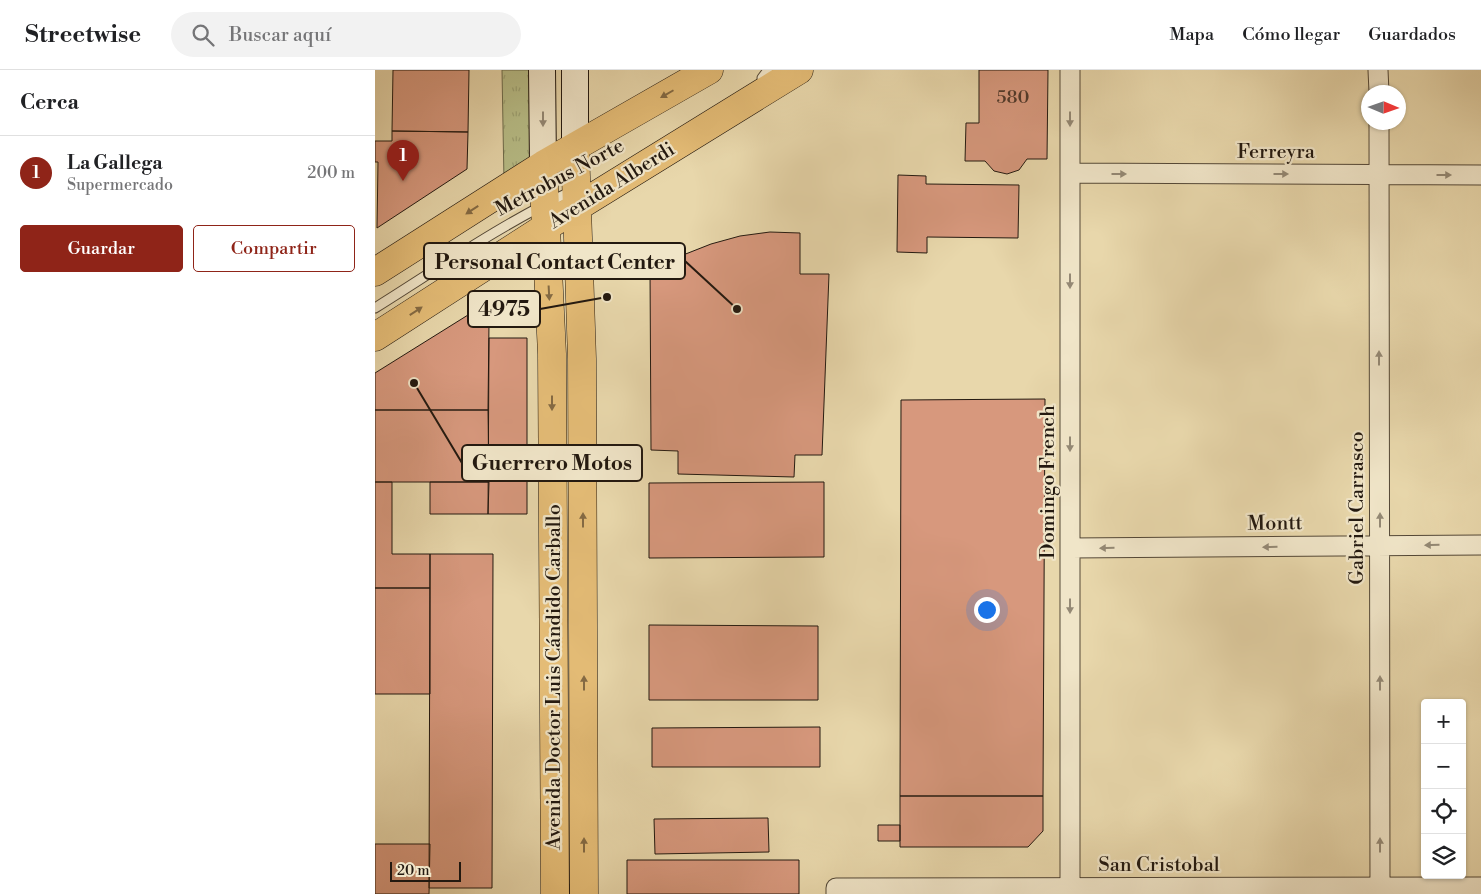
<!DOCTYPE html>
<html lang="es">
<head>
<meta charset="utf-8">
<style>
  body { margin:0; font-family:"Libre Bodoni",serif; background:#f2f2f2; color:#202124 }
  .controls { position:absolute; right:15px; bottom:15px; display:grid; overflow:hidden; border-radius:5px; box-shadow:0 1px 4px #0004 }
  .controls button { width:45px; height:45px; display:grid; place-items:center; padding:0; border:0; border-bottom:1px solid #e0e0e0; background:#fff; color:#202124; font:25px sans-serif }
  .compass { position:absolute; left:986px; top:15px; width:45px; height:45px; border-radius:50%; background:#fff; box-shadow:0 1px 4px #0004; rotate:92deg }
  .scale { position:absolute; left:15px; bottom:12px; width:71px; box-sizing:border-box; padding-left:5px; border:2px solid #231910; border-top:0; font-size:14px; line-height:18px; white-space:nowrap; color:#231910; -webkit-text-stroke:4px #f0e5c8; paint-order:stroke }
  .you { position:absolute; left:611px; top:539px; width:18px; height:18px; margin:-12px; border:4px solid #fff; border-radius:50%; background:#1a73e8; box-shadow:0 0 0 8px #1a73e833 }
  .badge { display:grid; place-items:center; width:32px; height:32px; border-radius:50%; background:#8f2418; color:#fff; font-size:16px; font-weight:700 }
  .pin { position:absolute; translate:-50% -41px; filter:drop-shadow(0 1px 2px #0008) }
  .pin::after { content:''; position:absolute; top:26px; width:18px; height:15px; background:inherit; clip-path:polygon(0 0,100% 0,50% 100%) }
  .list { margin:0; padding:0; list-style:none }
  h2 { display:flex; justify-content:space-between; align-items:center; height:65px; margin:0; padding:0 20px; font-size:21px }
  h2 small { font-size:16px; font-weight:400; color:#757577 }
  .list li { display:grid; grid-template-columns:32px 1fr auto; gap:15px; align-items:center; box-sizing:border-box; height:75px; padding:0 20px; border-top:1px solid #e0e0e0 }
  .list b { display:block; font-size:19px; white-space:nowrap }
  .list p { margin:0; font-size:16px; white-space:nowrap; color:#757577 }
  .list em { font-size:16px; font-style:normal; color:#757577 }
  .actions { display:flex; gap:10px; padding:15px 20px }
  .actions a { flex:1; padding:11px 0; border:1px solid #8f2418; border-radius:5px; text-align:center; font-size:18px; color:#8f2418 }
  .actions .main { background:#8f2418; color:#fff }
  .icon { flex:none; width:28px; height:28px; fill:none; stroke:currentColor; stroke-width:2; stroke-linecap:round; stroke-linejoin:round }
  .map { position:relative; flex:none; width:1106px; height:824px; overflow:hidden }
  header { display:flex; align-items:center; gap:30px; box-sizing:border-box; height:70px; padding:0 25px; background:#fff; border-bottom:1px solid #e0e0e0 }
  header strong { font-size:24px }
  nav { display:flex; gap:28px; margin-inline-start:auto; font-size:18px }
  .search { width:350px; height:45px; background:#f2f2f2; display:flex; align-items:center; gap:12px; box-sizing:border-box; padding:0 18px; border-radius:28px; color:#757577; font-size:19px }
  main { display:flex }
  aside { flex:1; background:#fff }
  .map>svg:first-child { display:block }
  .grass { fill:url(#grass-tufts); stroke:#6e6c4c }
  .building { fill:#d7987d; stroke:#231910 }
  .lines { fill:none; stroke-linecap:round; stroke-linejoin:round }
  .lane-casing { stroke:#544837; stroke-width:11 }
  .street-casing { stroke:#544837; stroke-width:21 }
  .secondary-casing { stroke:#231910; stroke-width:28 }
  .primary-casing { stroke:#231910; stroke-width:29 }
  .lane { stroke:#f0e5c8; stroke-width:9 }
  .street { stroke:#f0e5c8; stroke-width:19 }
  .secondary { stroke:#f0e5c8; stroke-width:26 }
  .primary { stroke:#e4bc76; stroke-width:28 }
  .oneway { fill:#846a43 }
  .oneway2 { fill:#948975 }
  .labels { text-anchor:middle; dominant-baseline:central; stroke-width:4.5; stroke-linejoin:round; paint-order:stroke }
  .number-label { font-size:18px; fill:#50392b }
  .street-label { font-size:20px; fill:#231910; stroke:#f0e5c8 }
  .leader { fill:none; stroke:#231910; stroke-width:2 }
  .callout-dot { fill:#231910; stroke:#f0e5c8; stroke-width:2 }
  .callout { fill:#f0e5c8; stroke:#231910; stroke-width:2 }
  .callout-label { font-size:21px; text-anchor:middle; font-weight:bold; fill:#231910 }
</style>
</head>
<body>
<header>
<strong>Streetwise</strong>
<div class="search"><svg class="icon" aria-label="search" viewBox="0 0 24 24"><circle cx="10" cy="10" r="6"/><path d="M15 15l6 6"/></svg>Buscar aquí</div>
<nav><a>Mapa</a><a>Cómo llegar</a><a>Guardados</a></nav>
</header>
<main>
<aside>
<h2>Cerca<small></small></h2>
<ul class="list">
<li><span class="badge">1</span><div><b>La Gallega</b><p>Supermercado</p></div><em>200 m</em></li>
</ul>
<div class="actions"><a class="main">Guardar</a><a>Compartir</a></div>
</aside>
<div class="map">
<svg width="1106" height="824" viewBox="0 0 1106 824">
  <defs>
    <pattern id="grass-tufts" width="24" height="20" patternUnits="userSpaceOnUse" patternTransform="scale(1.25)"><rect width="24" height="20" fill="#b8be88"/><path d="M3 7l-1-3M5 7V3M7 7l1-3M15 17l-1-3M17 17v-4M19 17l1-3" fill="none" stroke="#9ea374"/></pattern>
  </defs>
  <rect width="100%" height="100%" fill="#e8d7ab"/>
  <filter id="stains"><feTurbulence type="fractalNoise" baseFrequency=".004" numOctaves="4"/><feColorMatrix values="0 0 0 0 .2 0 0 0 0 .09 0 0 0 0 .02 0 0 0 .5 -.17"/></filter>
  <radialGradient id="worn" r=".72"><stop offset=".6" stop-color="#630" stop-opacity="0"/><stop offset="1" stop-color="#630" stop-opacity=".3"/></radialGradient>
  <!-- grass -->
  <path class="grass" d="M 127,0 L 157,0 L 157,88 L 129,112 Z"/>
  <!-- building -->
  <path class="building" d="M 18,0 L 94,0 L 93,62 L 17,61 Z
    M 604,0 L 673,0 L 672,89 L 652,89 L 644,100 L 632,104 L 619,101 L 610,91 L 590,91 L 591,53 L 604,53 Z
    M 17,61 L 93,62 L 92,99 L 2,158 L 3,92 L 0,92 L 0,71 L 17,71 Z
    M 523,105 L 551,106 L 551,114 L 644,115 L 643,168 L 552,167 L 552,183 L 522,182 Z
    M 395,162 L 425,163 L 425,204 L 454,204 L 447,385 L 420,385 L 419,407 L 303,404 L 303,381 L 276,380 L 275,200 L 303,201 L 303,187 L 336,174 L 365,166 Z
    M 109,235 L 114,253 L 113,340 L 0,340 L 0,303 Z
    M 114,268 L 152,268 L 152,444 L 113,444 Z
    M 670,329 L 668,726 L 525,726 L 526,330 Z
    M 0,340 L 113,340 L 114,412 L 0,412 Z
    M 0,412 L 17,412 L 17,484 L 55,484 L 55,518 L 0,518 Z
    M 55,412 L 114,412 L 113,444 L 55,444 Z
    M 449,412 L 449,487 L 274,488 L 274,413 Z
    M 55,484 L 118,484 L 117,818 L 54,818 Z
    M 0,518 L 55,518 L 55,624 L 0,624 Z
    M 274,555 L 443,556 L 443,630 L 274,630 Z
    M 445,657 L 445,697 L 277,697 L 277,658 Z
    M 525,726 L 668,726 L 668,761 L 653,777 L 525,777 Z
    M 393,748 L 394,782 L 280,784 L 279,749 Z
    M 503,755 L 525,755 L 525,771 L 503,771 Z
    M 0,774 L 55,774 L 54,824 L 0,824 Z
    M 252,790 L 424,790 L 424,824 L 252,824 Z"/>
  <g class="lines">
    <defs>
      <path id="lane" d="M 387,8 L 393,0
        M 0,238 C 64,198 128,153 197,121"/>
      <path id="street" d="M 1003,0 L 1004,22
        M 1004,52 L 1005,824
        M 695,103 L 1106,105
        M 695,478 L 1106,475
        M 461,824 L 461,818 L 1106,817
        M 695,824 L 695,0"/>
      <path id="secondary" d="M 167,0 L 168,95
        M 200,0 L 200,77"/>
      <path id="primary" d="M 200,77 L 207,289 L 209,824
        M 168,95 L 177,284 L 180,824
        M 0,202 L 168,95 L 334,0
        M 0,267 L 202,137 L 424,0"/>
    </defs>
    <!-- lane casing -->
    <use href="#lane" class="lane-casing"/>
    <!-- street casing -->
    <use href="#street" class="street-casing"/>
    <!-- secondary casing -->
    <use href="#secondary" class="secondary-casing"/>
    <!-- primary casing -->
    <use href="#primary" class="primary-casing"/>
    <!-- lane -->
    <use href="#lane" class="lane"/>
    <!-- street -->
    <use href="#street" class="street"/>
    <!-- secondary -->
    <use href="#secondary" class="secondary"/>
    <!-- primary -->
    <use href="#primary" class="primary"/>
  </g>
  <!-- one-way arrows -->
  <defs><path id="oneway-solid" d="M-6-.8H1V-3.2L6.5 0L1 3.2V.8H-6Z" transform="scale(1.25)"/></defs>
  <g class="oneway">
    <use href="#oneway-solid" transform="translate(292 24) rotate(150)"/>
    <use href="#oneway-solid" transform="translate(97 140) rotate(147)"/>
    <use href="#oneway-solid" transform="translate(174 223) rotate(87)"/>
    <use href="#oneway-solid" transform="translate(41 241) rotate(-33)"/>
    <use href="#oneway-solid" transform="translate(177 333) rotate(90)"/>
    <use href="#oneway-solid" transform="translate(208 450) rotate(-90)"/>
    <use href="#oneway-solid" transform="translate(209 613) rotate(-90)"/>
    <use href="#oneway-solid" transform="translate(209 775) rotate(-90)"/>
  </g>
  <g class="oneway2">
    <use href="#oneway-solid" transform="translate(168 49) rotate(90)"/>
    <use href="#oneway-solid" transform="translate(695 49) rotate(90)"/>
    <use href="#oneway-solid" transform="translate(744 104)"/>
    <use href="#oneway-solid" transform="translate(906 104)"/>
    <use href="#oneway-solid" transform="translate(1069 105)"/>
    <use href="#oneway-solid" transform="translate(695 211) rotate(90)"/>
    <use href="#oneway-solid" transform="translate(1004 288) rotate(-90)"/>
    <use href="#oneway-solid" transform="translate(695 374) rotate(90)"/>
    <use href="#oneway-solid" transform="translate(1005 450) rotate(-90)"/>
    <use href="#oneway-solid" transform="translate(1057 475) rotate(179)"/>
    <use href="#oneway-solid" transform="translate(895 477) rotate(179)"/>
    <use href="#oneway-solid" transform="translate(732 478) rotate(179)"/>
    <use href="#oneway-solid" transform="translate(695 536) rotate(90)"/>
    <use href="#oneway-solid" transform="translate(1005 613) rotate(-90)"/>
    <use href="#oneway-solid" transform="translate(1005 775) rotate(-90)"/>
  </g>
  <g class="labels">
    <!-- number labels -->
    <g class="number-label">
      <text x="638" y="27">580</text>
    </g>
    <!-- street labels -->
    <g class="street-label">
      <text x="901" y="82">Ferreyra</text>
      <text transform="translate(185 108) rotate(-28)">Metrobus Norte</text>
      <text transform="translate(237 116) rotate(-32)">Avenida Alberdi</text>
      <text transform="translate(673 412) rotate(-90)">Domingo French</text>
      <text transform="translate(982 438) rotate(-90)">Gabriel Carrasco</text>
      <text transform="translate(900 454) rotate(-1)">Montt</text>
      <text transform="translate(179 607) rotate(-90)">Avenida Doctor Luis Cándido Carballo</text>
      <text x="784" y="795">San Cristobal</text>
    </g>
  </g>
  <!-- callouts -->
  <path class="leader" d="M362 239L310 191M232 227L165 239M39 313L87 393"/>
  <g class="callout-dot">
    <circle cx="362" cy="239" r="5"/>
    <circle cx="232" cy="227" r="5"/>
    <circle cx="39" cy="313" r="5"/>
  </g>
  <g class="callout">
    <rect x="49" y="173" width="261" height="36" rx="5"/>
    <rect x="93" y="221" width="72" height="36" rx="5"/>
    <rect x="87" y="375" width="180" height="36" rx="5"/>
  </g>
  <g class="callout-label">
    <text x="180" y="199">Personal Contact Center</text>
    <text x="129" y="246">4975</text>
    <text x="177" y="400">Guerrero Motos</text>
  </g>
  <rect width="100%" height="100%" filter="url(#stains)"/>
  <rect width="100%" height="100%" fill="url(#worn)"/>
</svg>
<div class="controls">
<button>+</button>
<button>−</button>
<button><svg class="icon" aria-label="locate" viewBox="0 0 24 24"><circle cx="12" cy="12" r="6"/><path d="M12 2v4M12 18v4M2 12h4M18 12h4"/></svg></button>
<button><svg class="icon" aria-label="layers" viewBox="0 0 24 24"><path d="M12 4l9 5-9 5-9-5zM3 14l9 5 9-5"/></svg></button>
</div>
<svg class="compass" viewBox="-18 -18 36 36"><path d="M0-13l5 13h-10z" fill="#e53935"/><path d="M0 13l5-13h-10z" fill="#757577"/></svg>
<div class="scale">20 m</div>
<div class="you"></div>
<div class="pin badge" style="left:28px;top:111px">1</div>
</div>
</main>
</body>
</html>
